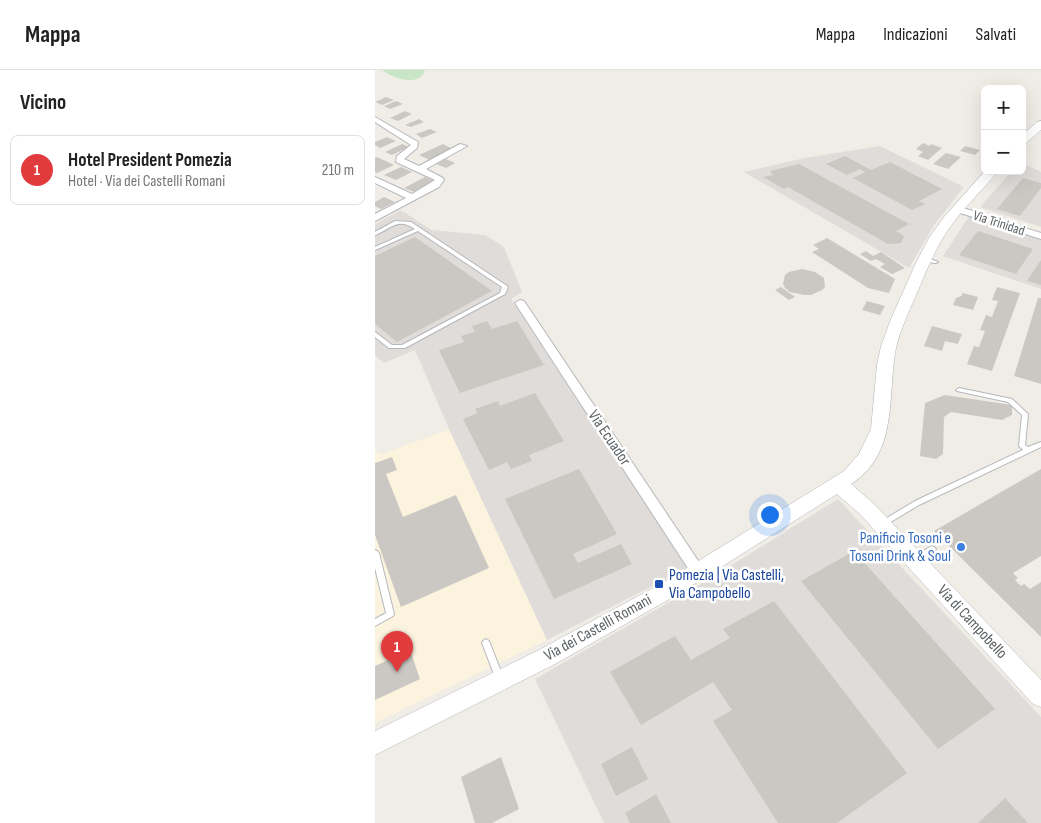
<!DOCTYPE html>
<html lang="it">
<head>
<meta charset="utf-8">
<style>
  body { margin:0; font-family:"Sofia Sans Condensed",sans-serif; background:#f2f2f2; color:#222 }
  .controls { position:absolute; right:15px; top:15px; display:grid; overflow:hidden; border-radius:8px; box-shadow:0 5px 20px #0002 }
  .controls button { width:45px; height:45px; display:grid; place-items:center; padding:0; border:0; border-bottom:1px solid #e0e0e0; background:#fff; color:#222; font:25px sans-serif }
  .you { position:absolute; left:394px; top:444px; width:18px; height:18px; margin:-12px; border:4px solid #fff; border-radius:50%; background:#1a73e8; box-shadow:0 0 0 8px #1a73e833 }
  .badge { display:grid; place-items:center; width:32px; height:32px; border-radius:50%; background:#e23b3e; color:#fff; font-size:16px; font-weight:700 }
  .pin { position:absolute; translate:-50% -41px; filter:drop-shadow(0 1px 2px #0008) }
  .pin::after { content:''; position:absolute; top:26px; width:18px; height:15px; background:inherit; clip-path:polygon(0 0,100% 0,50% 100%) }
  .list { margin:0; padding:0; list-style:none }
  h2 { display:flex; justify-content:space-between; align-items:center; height:65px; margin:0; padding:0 20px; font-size:21px }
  h2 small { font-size:16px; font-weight:400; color:#767676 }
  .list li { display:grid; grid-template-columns:32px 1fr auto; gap:15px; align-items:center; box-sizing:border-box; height:70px; margin:0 10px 10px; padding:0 10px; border:1px solid #e0e0e0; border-radius:8px }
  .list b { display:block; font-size:19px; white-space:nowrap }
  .list p { margin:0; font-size:16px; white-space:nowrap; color:#767676 }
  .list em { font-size:16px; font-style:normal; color:#767676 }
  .map { position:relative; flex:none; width:666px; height:753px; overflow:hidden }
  header { display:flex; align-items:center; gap:30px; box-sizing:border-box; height:70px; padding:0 25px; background:#fff; border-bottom:1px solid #e0e0e0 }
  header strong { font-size:24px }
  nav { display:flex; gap:28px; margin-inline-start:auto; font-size:18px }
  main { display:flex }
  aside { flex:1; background:#fff }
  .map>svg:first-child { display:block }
  .commercial { fill:#fcf3df }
  .industrial { fill:#dfdcd9 }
  .green { fill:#c8e6c5 }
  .building { fill:#cbc8c3 }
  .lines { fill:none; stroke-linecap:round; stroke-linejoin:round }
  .lane-casing { stroke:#b4b7bb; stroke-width:2 }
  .street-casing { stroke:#b4b7bb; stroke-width:2 }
  .secondary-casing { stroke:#b3b7bb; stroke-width:1 }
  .lane { fill:#fff; fill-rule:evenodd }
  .street { fill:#fff; fill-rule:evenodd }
  .secondary { fill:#fff; fill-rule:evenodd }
  .shop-dot { fill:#3f7fe0; stroke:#fff; stroke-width:2 }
  .transit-dot { fill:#1a4fb4; stroke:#fff; stroke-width:2 }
  .labels { text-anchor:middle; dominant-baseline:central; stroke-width:5; stroke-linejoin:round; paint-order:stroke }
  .far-street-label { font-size:14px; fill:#5e6366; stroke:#fff }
  .street-label { font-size:16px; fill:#5e6366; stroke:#fff }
  .shop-label { font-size:16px; fill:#366cbe; stroke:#fff; text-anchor:end }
  .transit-label { font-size:16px; fill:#164399; stroke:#fff; text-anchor:start }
</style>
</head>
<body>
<header>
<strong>Mappa</strong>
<nav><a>Mappa</a><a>Indicazioni</a><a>Salvati</a></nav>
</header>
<main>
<aside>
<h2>Vicino<small></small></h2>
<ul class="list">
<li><span class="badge">1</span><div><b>Hotel President Pomezia</b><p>Hotel · Via dei Castelli Romani</p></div><em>210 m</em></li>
</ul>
</aside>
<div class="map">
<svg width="666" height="753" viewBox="0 0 666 753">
  <rect width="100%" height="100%" fill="#f0ede7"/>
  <!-- commercial -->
  <path class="commercial" d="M 74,359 L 172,570 L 0,653 L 0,381 L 8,384 Z"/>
  <!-- industrial -->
  <path class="industrial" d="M 505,76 L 589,117 L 559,155 L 534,198 L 369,102 L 430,88 Z
    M 647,93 L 666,102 L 666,157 L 605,137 L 637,101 L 647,101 Z
    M 26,140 L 56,160 L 110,165 L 129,177 L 147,222 L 136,229 L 312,498 L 172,570 L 74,359 L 40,280 L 9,293 L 0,285 L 0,154 Z
    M 595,145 L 666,168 L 666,219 L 568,186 Z
    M 463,429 L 666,647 L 666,753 L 229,753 L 160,609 L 326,514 Z"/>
  <!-- green -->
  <path class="green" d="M 7,0 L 50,0 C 45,18 17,8 7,0 Z"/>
  <!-- building -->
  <path class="building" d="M 11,27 L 19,30 L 7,35 L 0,32 Z
    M 21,31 L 28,34 L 15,39 L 9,36 Z
    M 30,41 L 37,44 L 23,51 L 15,48 Z
    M 44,49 L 49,52 L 36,57 L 30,55 Z
    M 55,59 L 62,62 L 47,68 L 41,64 Z
    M 12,67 L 21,71 L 5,78 L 0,75 L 0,72 Z
    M 548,73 L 555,76 L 556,74 L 567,78 L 553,90 L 543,86 L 548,82 L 541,79 Z
    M 27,74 L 34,77 L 17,85 L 10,82 Z
    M 68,74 L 78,79 L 55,90 L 44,85 Z
    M 590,76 L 605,80 L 600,85 L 585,81 Z
    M 571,83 L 586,87 L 573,99 L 558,94 Z
    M 470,86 L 496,100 L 515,92 L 567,119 L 544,131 L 550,134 L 537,140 L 478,108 L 490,102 L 485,99 L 472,105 L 451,94 Z
    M 2,87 L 19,95 L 2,103 L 0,102 L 0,88 Z
    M 71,89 L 80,93 L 71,98 L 61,94 Z
    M 424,94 L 534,154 L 521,161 L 529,166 L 526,173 L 513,174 L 413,117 L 409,119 L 388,107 L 398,105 L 395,101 Z
    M 26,97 L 37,102 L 21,110 L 9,105 Z
    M 50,107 L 60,111 L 39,122 L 29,118 Z
    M 648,108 L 666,113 L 666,118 L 645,146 L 622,139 Z
    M 9,127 L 20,132 L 6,139 L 0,136 L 0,132 Z
    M 603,161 L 658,179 L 641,204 L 584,185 Z
    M 40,167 L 117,221 L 22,272 L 0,254 L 0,186 Z
    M 452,168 L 520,209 L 514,223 L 493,218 L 437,182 L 444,179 L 438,175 Z
    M 491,181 L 498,186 L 506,182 L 530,198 L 517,204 L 505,197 L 510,194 L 501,189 L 496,191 L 485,184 Z
    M 666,190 L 666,215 L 652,211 Z
    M 427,199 L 440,202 L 449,208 L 450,217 L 447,220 L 436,225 L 429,225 L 415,222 L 410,218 L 408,214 L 410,205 L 414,202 Z
    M 406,217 L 420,227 L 414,230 L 400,220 Z
    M 622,217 L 645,223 L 617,301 L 592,294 L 599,276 L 604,277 L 610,261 L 605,260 L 611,245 L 617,247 L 623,231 L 617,230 Z
    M 588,223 L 603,227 L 598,240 L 578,235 L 581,228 L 586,226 Z
    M 663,228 L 666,228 L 666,314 L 639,306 Z
    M 492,231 L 510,236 L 505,245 L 487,240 Z
    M 112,251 L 117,259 L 142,251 L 169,295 L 85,323 L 64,280 L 89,272 L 86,266 L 100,262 L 97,256 Z
    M 557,256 L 587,264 L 583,274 L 570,271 L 567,281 L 549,276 Z
    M 160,323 L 189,371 L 154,385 L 157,391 L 136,399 L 132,392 L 114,400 L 88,349 L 103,343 L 100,339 L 123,331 L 125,336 Z
    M 570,325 L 637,335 L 637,345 L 627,350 L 576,342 L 569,347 L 568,384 L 561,389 L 545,386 L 550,333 Z
    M 17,387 L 22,400 L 11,404 L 28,447 L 81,425 L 114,498 L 26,537 L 0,465 L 0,393 Z
    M 204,399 L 242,464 L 198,484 L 203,493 L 246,474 L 257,494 L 179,529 L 130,429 Z
    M 666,399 L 666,486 L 638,503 L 643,508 L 640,510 L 646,516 L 649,514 L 655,519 L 666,512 L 666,567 L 559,461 Z
    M 479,481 L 620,639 L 563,679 L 426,511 Z
    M 399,531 L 532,703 L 462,753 L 403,753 L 338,651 L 357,640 L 338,612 L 266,655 L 235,602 L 300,566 L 316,590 L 355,568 L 348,559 Z
    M 35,580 L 45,609 L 0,630 L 0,596 Z
    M 257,677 L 273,709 L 241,726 L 226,694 Z
    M 126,687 L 144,739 L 117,753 L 100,753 L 86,707 Z
    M 281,724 L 296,753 L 255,753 L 250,743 Z
    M 630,728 L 653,753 L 603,753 Z"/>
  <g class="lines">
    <defs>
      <path id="lane" d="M 20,151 L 36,152 L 132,216 L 133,217 L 130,224 L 30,278 L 14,278 L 0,267 L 0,262 L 17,275 L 27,275 L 125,223 L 127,217 L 43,161 L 0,180 L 0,177 L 40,159 C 22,147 16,159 0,165 L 0,162 Z
        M 548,188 L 552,188 L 563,192 L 561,193 L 559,193 L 548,190 Z
        M 584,318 L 637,329 L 653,344 L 650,375 L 653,377 L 666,372 L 666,377 L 544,435 L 509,456 L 507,457 L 505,456 L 504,454 L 505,452 L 540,431 L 648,380 L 644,376 L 647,345 L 633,332 L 582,321 L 581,320 Z
        M 557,476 L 559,477 L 561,479 L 559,481 L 543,490 L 541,491 L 539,490 L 537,488 L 539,486 Z
        M 0,480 L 2,481 L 4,483 L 19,544 L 18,546 L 0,556 L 0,549 L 11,543 L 0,498 Z
        M 111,569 L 114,571 L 129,609 L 128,612 L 125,613 L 122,612 L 107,573 L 108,571 Z"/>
      <path id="street" d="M 0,47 L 43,72 L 42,78 L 29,89 L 44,96 L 85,74 L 92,76 L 51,99 L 68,108 L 69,110 L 64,117 L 0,151 L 0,144 L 31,128 L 0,113 L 0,107 L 37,124 L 60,110 L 21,92 L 22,86 L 36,75 L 0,52 Z
        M 582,136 L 666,163 L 666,169 L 579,141 L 579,137 Z
        M 145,230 L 149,231 L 328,498 L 330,502 L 328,506 L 323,508 L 318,506 L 140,233 Z"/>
      <path id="secondary" d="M 666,51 L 666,60 L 651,73 L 647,74 L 647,65 L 662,52 Z
        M 610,101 L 623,101 C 609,119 591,135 578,153 C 561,175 552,200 541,225 C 534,242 525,260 521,278 C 512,325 524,384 476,414 L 499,434 L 666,610 L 666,637 L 658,634 L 485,444 L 462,424 L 305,523 L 180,594 L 0,685 L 0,661 L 164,580 L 291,511 L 469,401 L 484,384 L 496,359 L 502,295 L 506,276 L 516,249 L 540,195 L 554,168 L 569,147 Z"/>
    </defs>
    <!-- lane casing -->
    <use href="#lane" class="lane-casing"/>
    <!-- street casing -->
    <use href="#street" class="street-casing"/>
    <!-- secondary casing -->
    <use href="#secondary" class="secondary-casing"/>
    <!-- lane -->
    <use href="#lane" class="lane"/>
    <!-- street -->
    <use href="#street" class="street"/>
    <!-- secondary -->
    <use href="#secondary" class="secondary"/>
  </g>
  <!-- markers -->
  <circle class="shop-dot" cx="586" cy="477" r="5"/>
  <rect class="transit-dot" x="279" y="509" width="10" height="10" rx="2.5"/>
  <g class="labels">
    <!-- far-street labels -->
    <g class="far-street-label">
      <text transform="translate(624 153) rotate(18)">Via Trinidad</text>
    </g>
    <!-- street labels -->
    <g class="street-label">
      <text transform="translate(234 368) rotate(56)">Via Ecuador</text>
      <text transform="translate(597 552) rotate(47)">Via di Campobello</text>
      <text transform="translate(223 558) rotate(-29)">Via dei Castelli Romani</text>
    </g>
    <!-- shop labels -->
    <g class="shop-label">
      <text x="576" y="468">Panificio Tosoni e<tspan x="576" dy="18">Tosoni Drink &amp; Soul</tspan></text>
    </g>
    <!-- transit labels -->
    <g class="transit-label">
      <text x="294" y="505">Pomezia | Via Castelli,<tspan x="294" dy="18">Via Campobello</tspan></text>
    </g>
  </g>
</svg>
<div class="controls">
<button>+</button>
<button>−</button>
</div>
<div class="you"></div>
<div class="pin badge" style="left:22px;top:602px">1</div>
</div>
</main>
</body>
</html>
